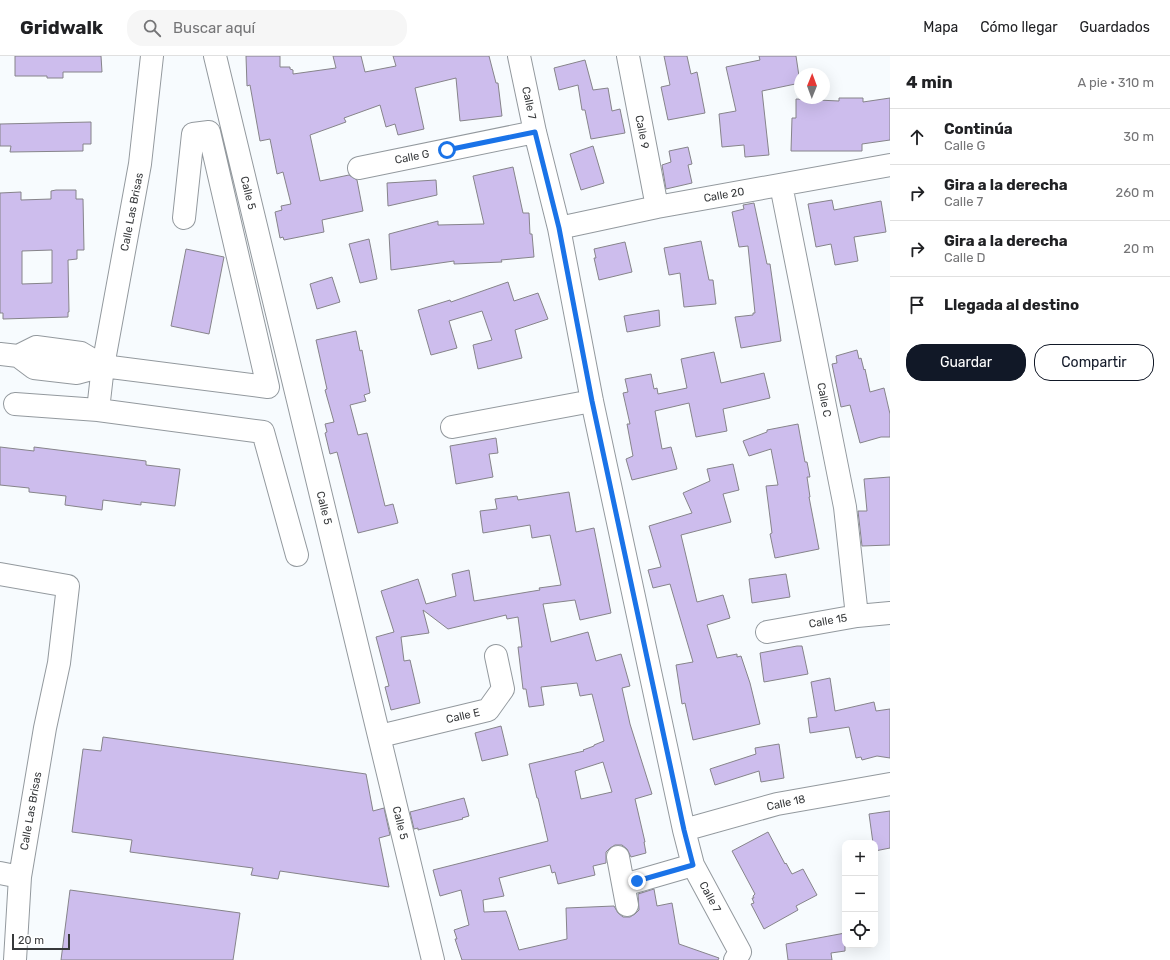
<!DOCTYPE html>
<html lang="es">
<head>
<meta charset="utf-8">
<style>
  body { margin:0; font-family:Rubik,sans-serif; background:#f6f6f6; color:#202124 }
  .controls { position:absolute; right:12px; bottom:12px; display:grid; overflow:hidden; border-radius:8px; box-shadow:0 4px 16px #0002 }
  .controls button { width:36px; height:36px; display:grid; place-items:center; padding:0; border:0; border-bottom:1px solid #e0e0e0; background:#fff; color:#202124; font:20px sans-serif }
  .compass { position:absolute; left:794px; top:12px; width:36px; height:36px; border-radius:50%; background:#fff; box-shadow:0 4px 16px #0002; rotate:1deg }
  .scale { position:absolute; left:12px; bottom:10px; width:58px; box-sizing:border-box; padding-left:4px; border:2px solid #37393b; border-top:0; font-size:11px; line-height:14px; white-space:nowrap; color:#37393b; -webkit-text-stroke:3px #fff; paint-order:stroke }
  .stop { position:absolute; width:12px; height:12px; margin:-9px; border:3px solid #1a73e8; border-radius:50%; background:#fff }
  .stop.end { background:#1a73e8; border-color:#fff; box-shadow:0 1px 4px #0008 }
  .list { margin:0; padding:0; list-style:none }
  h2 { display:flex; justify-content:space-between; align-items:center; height:52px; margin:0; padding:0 16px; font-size:17px }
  h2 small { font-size:13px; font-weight:400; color:#757577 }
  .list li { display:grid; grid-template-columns:26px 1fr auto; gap:12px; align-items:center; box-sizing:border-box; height:56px; padding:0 16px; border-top:1px solid #e0e0e0 }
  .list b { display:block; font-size:15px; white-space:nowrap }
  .list p { margin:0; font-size:13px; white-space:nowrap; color:#757577 }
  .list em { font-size:13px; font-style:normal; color:#757577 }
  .actions { display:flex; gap:8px; padding:12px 16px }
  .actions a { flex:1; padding:9px 0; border:1px solid #111827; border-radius:16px; text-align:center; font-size:14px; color:#111827 }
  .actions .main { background:#111827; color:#fff }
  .icon { flex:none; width:22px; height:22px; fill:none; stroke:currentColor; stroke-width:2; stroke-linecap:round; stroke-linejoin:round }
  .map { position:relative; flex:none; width:890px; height:904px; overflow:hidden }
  header { display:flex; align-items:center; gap:24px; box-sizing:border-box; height:56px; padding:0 20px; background:#fff; border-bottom:1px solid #e0e0e0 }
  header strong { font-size:19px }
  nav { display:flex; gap:22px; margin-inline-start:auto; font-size:14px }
  .search { width:280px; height:36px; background:#f6f6f6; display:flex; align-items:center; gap:10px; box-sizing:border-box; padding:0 14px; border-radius:16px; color:#757577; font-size:15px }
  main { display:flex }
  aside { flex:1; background:#fff }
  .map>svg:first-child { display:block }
  .building { fill:#cdbded; stroke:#86848a; fill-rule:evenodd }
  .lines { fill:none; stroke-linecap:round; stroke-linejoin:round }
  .minor-casing { stroke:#93999e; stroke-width:24 }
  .minor { stroke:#fff; stroke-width:22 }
  .route { stroke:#1a73e8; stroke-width:5 }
  .labels { text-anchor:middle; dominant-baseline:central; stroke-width:4; stroke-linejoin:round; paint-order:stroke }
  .street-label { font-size:11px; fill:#37393b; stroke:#fff }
</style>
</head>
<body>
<header>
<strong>Gridwalk</strong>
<div class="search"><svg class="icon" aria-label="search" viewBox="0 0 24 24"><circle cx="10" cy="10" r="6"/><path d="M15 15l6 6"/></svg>Buscar aquí</div>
<nav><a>Mapa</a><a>Cómo llegar</a><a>Guardados</a></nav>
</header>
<main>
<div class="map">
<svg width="890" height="904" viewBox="0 0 890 904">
  <rect width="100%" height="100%" fill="#f7fbfe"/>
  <!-- building -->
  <path class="building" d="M 15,0 L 101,0 L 102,16 L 63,16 L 63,22 L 47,22 L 47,20 L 15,20 Z
    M 246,0 L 280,0 L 280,11 L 290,11 L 290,13 L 293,14 L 293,18 L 336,12 L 333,0 L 361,0 L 365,16 L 396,10 L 393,0 L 489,0 L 496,27 L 498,27 L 502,60 L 460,65 L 456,22 L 415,32 L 424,73 L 398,79 L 395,68 L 386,71 L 380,49 L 344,62 L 346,66 L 310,79 L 320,125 L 349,119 L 357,124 L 363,155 L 322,164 L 324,176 L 284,184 L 283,181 L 280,182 L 275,156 L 282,154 L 281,150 L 291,148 L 283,116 L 277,118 L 270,83 L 260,85 L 250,29 L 247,30 Z
    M 664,0 L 687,0 L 691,18 L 697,16 L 705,57 L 668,64 L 661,31 L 670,29 Z
    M 759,0 L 796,0 L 800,27 L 762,35 L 769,99 L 745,101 L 744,89 L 722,91 L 719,58 L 736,55 L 726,11 L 760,4 Z
    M 585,4 L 593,34 L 608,32 L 612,55 L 620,53 L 625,77 L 591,83 L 585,54 L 582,54 L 578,29 L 559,34 L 554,12 Z
    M 839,42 L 863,42 L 863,46 L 890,42 L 890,84 L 862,88 L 862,95 L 791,95 L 792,62 L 796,62 L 796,43 L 839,45 Z
    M 91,66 L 91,88 L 83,88 L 83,95 L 10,96 L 11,90 L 0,90 L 0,68 Z
    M 593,90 L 604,127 L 581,134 L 570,98 Z
    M 688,91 L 692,108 L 688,109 L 692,127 L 666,133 L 662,109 L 671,106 L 669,95 Z
    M 513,111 L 523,157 L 529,157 L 530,178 L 532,178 L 534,201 L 501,204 L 502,206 L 454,208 L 454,205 L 391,214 L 389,178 L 438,165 L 438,169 L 484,168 L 473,120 Z
    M 436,124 L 437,139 L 388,150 L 387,127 Z
    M 56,134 L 76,134 L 76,143 L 83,143 L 84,194 L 77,194 L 77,203 L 68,204 L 69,256 L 68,256 L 68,261 L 3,263 L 3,257 L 0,257 L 0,137 L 21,136 L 21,144 L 51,143 L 51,135 ZM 52,194 L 52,227 L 22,228 L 22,195 Z
    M 832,144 L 834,154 L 881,145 L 886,176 L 854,181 L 858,205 L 835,209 L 831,188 L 816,191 L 808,148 Z
    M 754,147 L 767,208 L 770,208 L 781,285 L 741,292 L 735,261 L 753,259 L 753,257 L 755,257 L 748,190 L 739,191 L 732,156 L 744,153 L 743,149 Z
    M 369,183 L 377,223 L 360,227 L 349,188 Z
    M 701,185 L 709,224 L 713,224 L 716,248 L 684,251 L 680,217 L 669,219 L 664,192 Z
    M 625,186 L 632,216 L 599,224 L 594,202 L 596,202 L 594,193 Z
    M 186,193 L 224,201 L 209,278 L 171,270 Z
    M 332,221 L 340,246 L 317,253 L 310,228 Z
    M 508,226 L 514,245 L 538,237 L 548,263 L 515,274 L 522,302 L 478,313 L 473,289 L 492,284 L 482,255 L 449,265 L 457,292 L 431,299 L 418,254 L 450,244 L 451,246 Z
    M 659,254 L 660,270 L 627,276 L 624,260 Z
    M 356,275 L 360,295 L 362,294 L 370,337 L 364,339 L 366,345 L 350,349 L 358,379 L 367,377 L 385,450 L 393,448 L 398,467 L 358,477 L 337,396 L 330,398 L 325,377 L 327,376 L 325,368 L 334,366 L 325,334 L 327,333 L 316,284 Z
    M 857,294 L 859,303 L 861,302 L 864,314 L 865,313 L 870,336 L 884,332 L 890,358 L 890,381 L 881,381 L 860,387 L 850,349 L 841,351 L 832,308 L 837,307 L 836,300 Z
    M 714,296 L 721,327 L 764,317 L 770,342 L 723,353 L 727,375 L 696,381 L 689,347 L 655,355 L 662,393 L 671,391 L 677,413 L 632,424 L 626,403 L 633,400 L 627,368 L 630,368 L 623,337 L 628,336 L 625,323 L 651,318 L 654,333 L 657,332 L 658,338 L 687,332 L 681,303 Z
    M 798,368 L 805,406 L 807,406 L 810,421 L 807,421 L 810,441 L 809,441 L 819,493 L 775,502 L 770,478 L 772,477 L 766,430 L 778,429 L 771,393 L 749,400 L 743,385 L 767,376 L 767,374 Z
    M 496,382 L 498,397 L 489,398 L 493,421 L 456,428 L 450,390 Z
    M 0,391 L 34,395 L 34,391 L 146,405 L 146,409 L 180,413 L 175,450 L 141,446 L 141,449 L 103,444 L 102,454 L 65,449 L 66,440 L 29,436 L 29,432 L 0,429 Z
    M 733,408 L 739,434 L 723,438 L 731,466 L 681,479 L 697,546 L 723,539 L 730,562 L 707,569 L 717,602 L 737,598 L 737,601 L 741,600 L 750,627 L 760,668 L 693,684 L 685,647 L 682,648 L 676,609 L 693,606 L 670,528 L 653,532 L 648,514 L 661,511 L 649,470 L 692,457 L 683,437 L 710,425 L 707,413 Z
    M 890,421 L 890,489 L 862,490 L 858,455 L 867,455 L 864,423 Z
    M 569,436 L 576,476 L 594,472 L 611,557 L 580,564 L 575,544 L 543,548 L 551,586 L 588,576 L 596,605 L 621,598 L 630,630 L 622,632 L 630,668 L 652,738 L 635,743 L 645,786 L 644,786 L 646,797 L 631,801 L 627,793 L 622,789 L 615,789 L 610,792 L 606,796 L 606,807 L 593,810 L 595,819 L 558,828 L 555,816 L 552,817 L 550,809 L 499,822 L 504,840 L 483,844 L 484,856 L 506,855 L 519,894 L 567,883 L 566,852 L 614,850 L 618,857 L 623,861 L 630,861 L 635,858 L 639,854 L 638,838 L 654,833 L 657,850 L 672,847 L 679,888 L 719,902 L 718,904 L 462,904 L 455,883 L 457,883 L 454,874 L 469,869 L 461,834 L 440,840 L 433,814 L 548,785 L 538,742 L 537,742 L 529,708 L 584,695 L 583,694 L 594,690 L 594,689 L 604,685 L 592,638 L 580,640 L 577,627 L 541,631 L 544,649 L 529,651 L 526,633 L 523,633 L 518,591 L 522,591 L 518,561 L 507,563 L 506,559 L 448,573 L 423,554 L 429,577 L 401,581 L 404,605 L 410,604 L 420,647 L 391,654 L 385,631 L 389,630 L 376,581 L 394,576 L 381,535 L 418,523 L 426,548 L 456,540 L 452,518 L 469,514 L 474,545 L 540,534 L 539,532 L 561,529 L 550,479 L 532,482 L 530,469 L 483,477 L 480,455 L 497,453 L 495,443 L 517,440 L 518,444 ZM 603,706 L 612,736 L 581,743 L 575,715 Z
    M 786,518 L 790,541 L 752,547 L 749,523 Z
    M 797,590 L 802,590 L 808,618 L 764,626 L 760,597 Z
    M 830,622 L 835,655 L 874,646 L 876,655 L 890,653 L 890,702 L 877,700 L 862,704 L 861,701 L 856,702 L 849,671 L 810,677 L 808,662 L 817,661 L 811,626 Z
    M 501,670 L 508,699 L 482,705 L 475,677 Z
    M 103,681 L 366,718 L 373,755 L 384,752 L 390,779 L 379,782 L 389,831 L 280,815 L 278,823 L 251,819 L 253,812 L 130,796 L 132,784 L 72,776 L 83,693 L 101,695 Z
    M 779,688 L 784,722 L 761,726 L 759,715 L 715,729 L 710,713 L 756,698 L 755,692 Z
    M 464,742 L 469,760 L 462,762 L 463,763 L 418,774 L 418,772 L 414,773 L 410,756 Z
    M 890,755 L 890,792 L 875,795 L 875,787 L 873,787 L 869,758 Z
    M 768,776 L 785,808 L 786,807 L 792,818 L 803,813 L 817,839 L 796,850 L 798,854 L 764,873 L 751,848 L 754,847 L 752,842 L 754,842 L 753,840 L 755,838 L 732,795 Z
    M 70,834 L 240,857 L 233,904 L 61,904 Z
    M 845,877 L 845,895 L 831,897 L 832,904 L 788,904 L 786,888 Z"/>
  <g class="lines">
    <defs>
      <path id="minor" d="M 152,0 L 140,108 L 103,310 L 98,354 L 263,376 L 297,499
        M 215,0 L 433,904
        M 519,0 L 535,76 L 559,172 L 592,345 L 684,774 L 693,809 L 740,896 L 735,904
        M 628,0 L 657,151
        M 359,112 L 535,76
        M 781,129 L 845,451 L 857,560
        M 559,172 L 657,151 L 890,109
        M 0,298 L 18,300 L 34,312 L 77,317 L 103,310
        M 18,300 L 36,291 L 81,297 L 103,310 L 268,331 L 209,76 L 193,78 L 184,162
        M 15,348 L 98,354
        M 452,371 L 592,345
        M 0,518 L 68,530 L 59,607 L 45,672 L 20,821 L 15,904
        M 767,576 L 857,560 L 890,557
        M 380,680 L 488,654 L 503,633 L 496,600
        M 684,774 L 777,748 L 890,728
        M 618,801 L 627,849
        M 0,817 L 20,821
        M 624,829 L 693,809"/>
    </defs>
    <!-- minor casing -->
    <use href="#minor" class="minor-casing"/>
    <!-- minor -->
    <use href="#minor" class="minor"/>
  </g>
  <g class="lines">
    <!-- route -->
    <path class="route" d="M 447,94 L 535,76 L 559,172 L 592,345 L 684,774 L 693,809 L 637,825"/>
  </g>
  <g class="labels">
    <!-- street labels -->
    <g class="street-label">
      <text transform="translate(529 47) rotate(78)">Calle 7</text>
      <text transform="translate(642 76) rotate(79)">Calle 9</text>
      <text transform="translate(412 101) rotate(-11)">Calle G</text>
      <text transform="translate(248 137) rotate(76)">Calle 5</text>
      <text transform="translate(724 139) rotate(-10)">Calle 20</text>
      <text transform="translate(132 156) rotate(-79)">Calle Las Brisas</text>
      <text transform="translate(824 344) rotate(79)">Calle C</text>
      <text transform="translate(324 452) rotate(76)">Calle 5</text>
      <text transform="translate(828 565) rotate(-10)">Calle 15</text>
      <text transform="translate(463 660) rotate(-13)">Calle E</text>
      <text transform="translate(786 747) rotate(-12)">Calle 18</text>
      <text transform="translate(31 755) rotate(-80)">Calle Las Brisas</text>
      <text transform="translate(400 767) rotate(76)">Calle 5</text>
      <text transform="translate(710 841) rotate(62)">Calle 7</text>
    </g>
  </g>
</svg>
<div class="controls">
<button>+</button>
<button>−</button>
<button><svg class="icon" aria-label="locate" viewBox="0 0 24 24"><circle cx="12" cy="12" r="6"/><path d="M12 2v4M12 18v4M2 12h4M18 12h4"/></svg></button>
</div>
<svg class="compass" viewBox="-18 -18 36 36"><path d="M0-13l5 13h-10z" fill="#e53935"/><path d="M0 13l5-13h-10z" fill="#757577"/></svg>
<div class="scale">20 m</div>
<div class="stop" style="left:447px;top:94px"></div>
<div class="stop end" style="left:637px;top:825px"></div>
</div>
<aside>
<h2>4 min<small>A pie · 310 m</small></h2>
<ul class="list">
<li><svg class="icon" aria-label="ahead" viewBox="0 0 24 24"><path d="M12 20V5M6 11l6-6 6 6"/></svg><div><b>Continúa</b><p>Calle G</p></div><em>30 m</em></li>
<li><svg class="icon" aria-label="right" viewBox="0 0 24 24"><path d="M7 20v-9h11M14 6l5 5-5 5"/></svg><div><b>Gira a la derecha</b><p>Calle 7</p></div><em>260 m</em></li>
<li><svg class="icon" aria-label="right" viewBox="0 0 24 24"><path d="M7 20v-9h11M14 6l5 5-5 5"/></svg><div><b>Gira a la derecha</b><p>Calle D</p></div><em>20 m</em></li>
<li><svg class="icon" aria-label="arrive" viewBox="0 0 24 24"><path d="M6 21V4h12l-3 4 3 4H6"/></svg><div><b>Llegada al destino</b></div></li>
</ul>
<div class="actions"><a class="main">Guardar</a><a>Compartir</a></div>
</aside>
</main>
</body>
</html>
